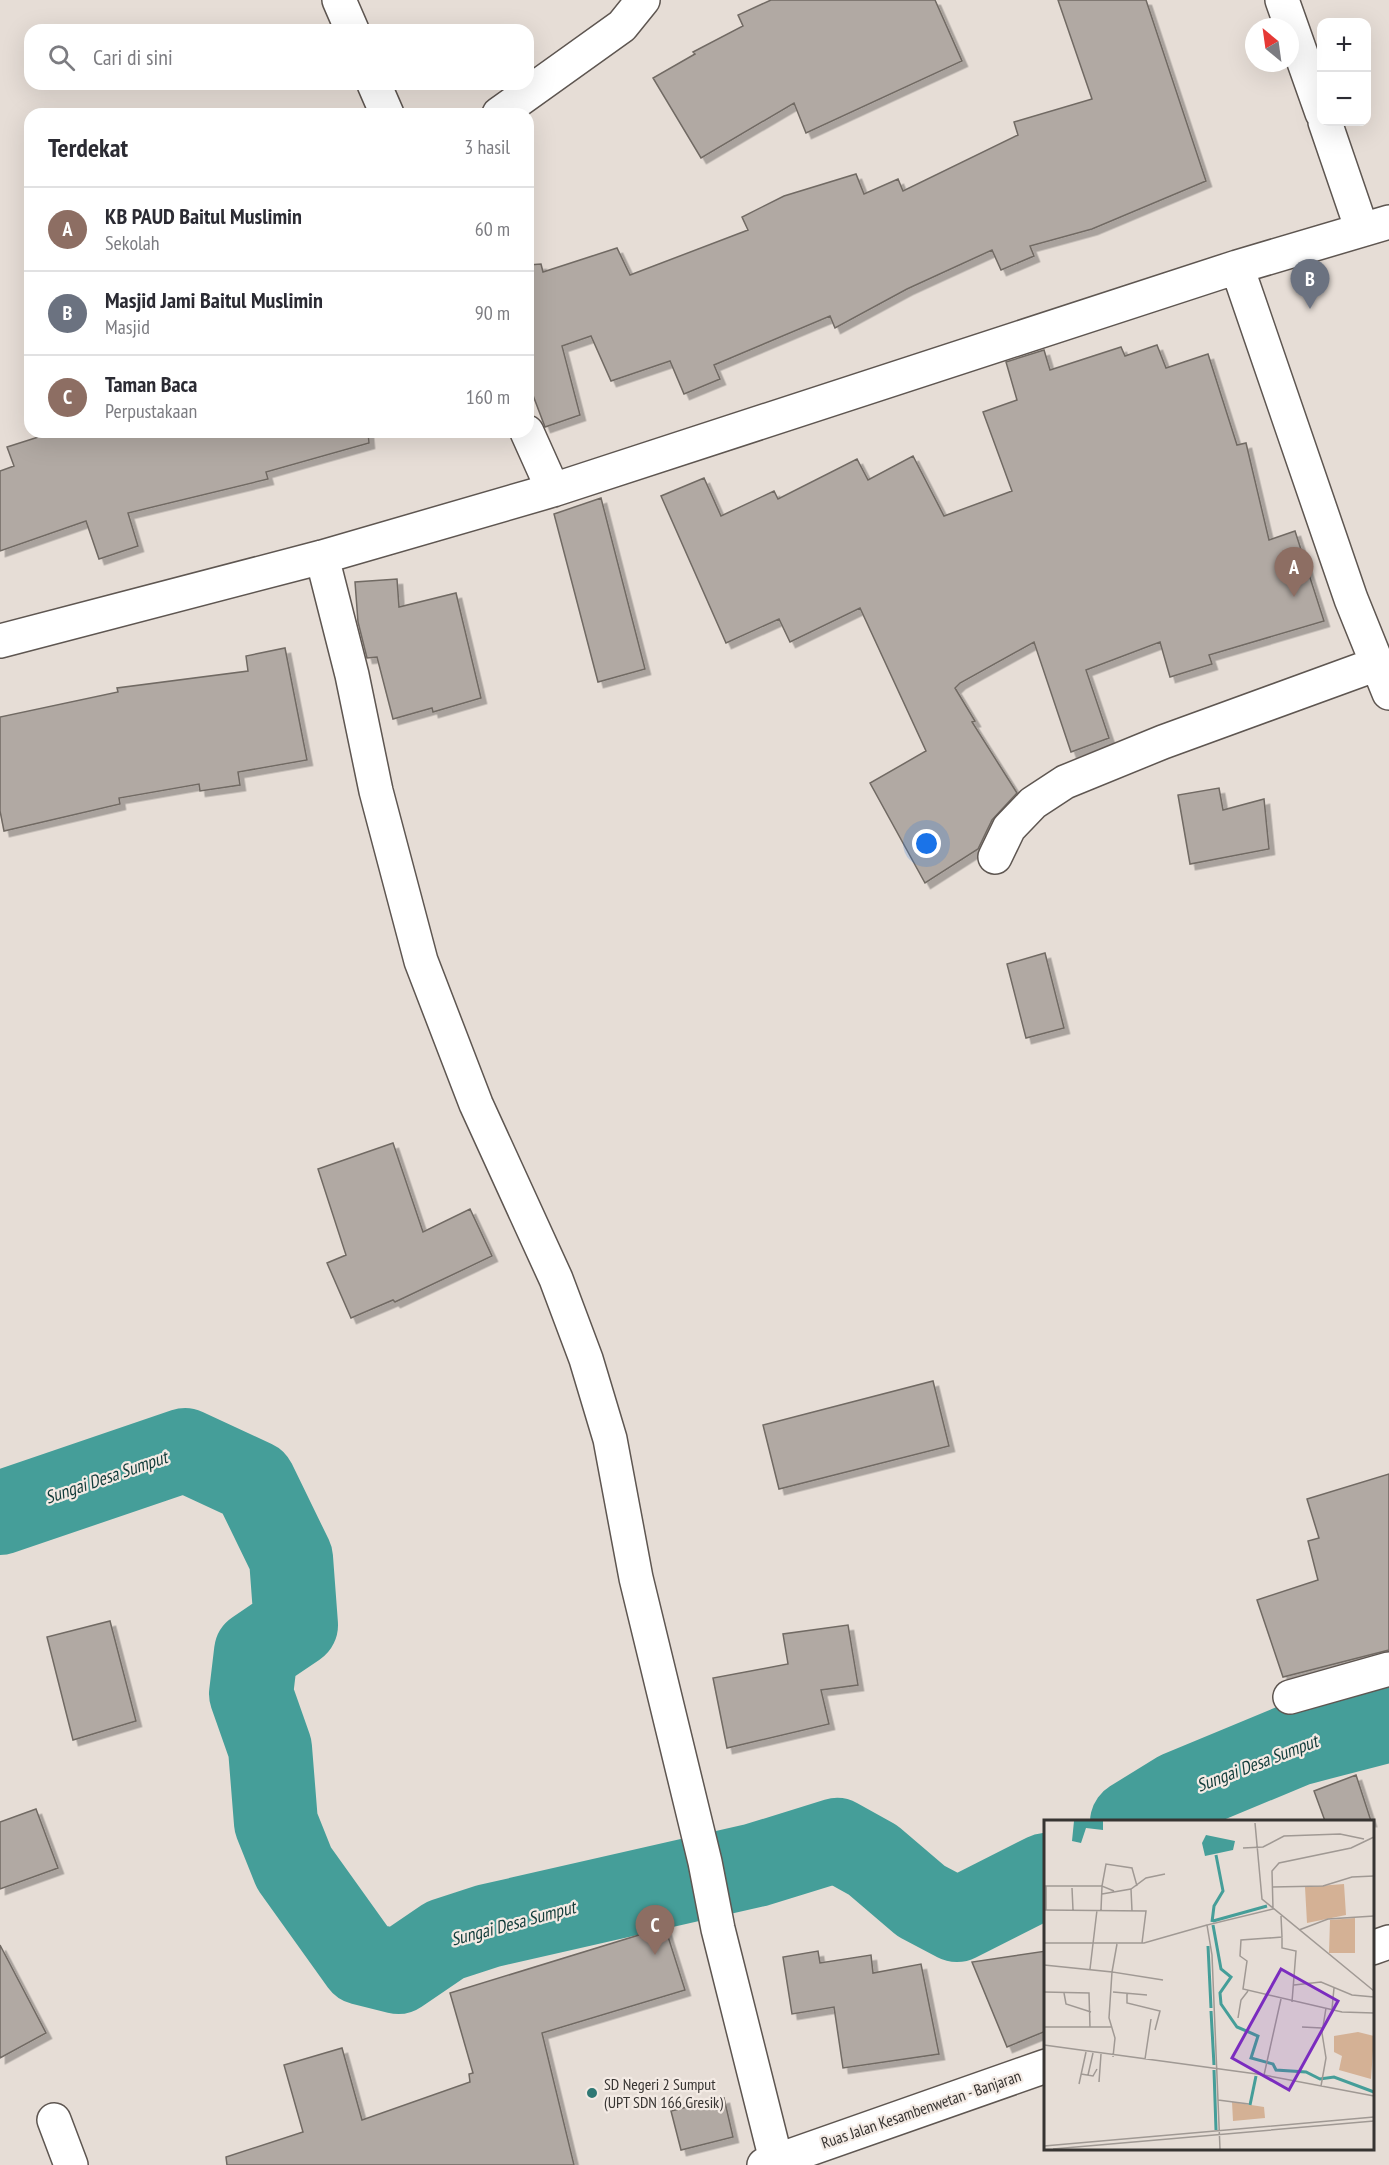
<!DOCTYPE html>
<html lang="id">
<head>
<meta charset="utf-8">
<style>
  body { margin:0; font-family:"PT Sans Narrow",sans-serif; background:#f2f2f3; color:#2b2b33 }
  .controls { position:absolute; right:18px; top:18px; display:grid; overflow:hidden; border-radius:12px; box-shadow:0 6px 24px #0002 }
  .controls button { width:54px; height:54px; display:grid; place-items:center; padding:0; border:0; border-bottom:2px solid #e1e1e2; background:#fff; color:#2b2b33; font:30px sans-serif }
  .compass { position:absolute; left:1245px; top:18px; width:54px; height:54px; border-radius:50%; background:#fff; box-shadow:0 6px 24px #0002; rotate:331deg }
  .you { position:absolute; left:927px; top:844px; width:21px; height:21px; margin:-15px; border:4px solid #fff; border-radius:50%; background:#1a73e8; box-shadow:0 0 0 9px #1a73e833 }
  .badge { display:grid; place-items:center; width:39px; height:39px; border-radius:50%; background:#1a73e8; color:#fff; font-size:20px; font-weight:700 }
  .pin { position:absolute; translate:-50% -50px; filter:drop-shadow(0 2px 3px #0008) }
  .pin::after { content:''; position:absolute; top:32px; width:21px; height:18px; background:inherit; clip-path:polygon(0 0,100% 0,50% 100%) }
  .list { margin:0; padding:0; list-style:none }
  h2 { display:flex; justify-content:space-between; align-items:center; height:78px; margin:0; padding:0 24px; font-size:26px }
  h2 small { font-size:20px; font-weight:400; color:#7c7c81 }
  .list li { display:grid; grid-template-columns:39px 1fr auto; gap:18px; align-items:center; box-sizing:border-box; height:84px; padding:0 24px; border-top:2px solid #e1e1e2 }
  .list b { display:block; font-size:22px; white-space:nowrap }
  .list p { margin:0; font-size:20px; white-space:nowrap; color:#7c7c81 }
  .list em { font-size:20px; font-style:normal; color:#7c7c81 }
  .icon { flex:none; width:33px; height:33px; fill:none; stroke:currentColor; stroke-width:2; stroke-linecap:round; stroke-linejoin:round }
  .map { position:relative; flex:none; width:1389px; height:2165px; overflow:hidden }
  .search { position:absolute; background:#fff; box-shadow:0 6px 24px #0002; left:24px; top:24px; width:510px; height:66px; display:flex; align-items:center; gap:15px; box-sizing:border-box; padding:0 21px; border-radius:18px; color:#7c7c81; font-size:22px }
  .panel { position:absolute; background:#fff; box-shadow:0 6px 24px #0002; left:24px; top:108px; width:510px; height:330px; border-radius:18px }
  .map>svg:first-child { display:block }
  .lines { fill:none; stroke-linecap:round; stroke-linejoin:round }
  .river { stroke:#459e99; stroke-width:84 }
  .building { fill:#b1a9a3; stroke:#716a64; stroke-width:1.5; filter:url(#shadow) }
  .minor-casing { stroke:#5e5651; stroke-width:36 }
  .secondary-casing { stroke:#5e5651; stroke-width:36 }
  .minor { stroke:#fff; stroke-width:33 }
  .secondary { stroke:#fff; stroke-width:33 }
  .poi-dot { fill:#2f7874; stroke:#f3eae4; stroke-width:2 }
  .labels { text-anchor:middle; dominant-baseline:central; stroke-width:4.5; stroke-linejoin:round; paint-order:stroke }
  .poi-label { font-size:16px; fill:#373432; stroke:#f3eae4; text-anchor:start }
  .street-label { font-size:16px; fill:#373432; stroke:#f3eae4 }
  .water-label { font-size:18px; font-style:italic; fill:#113b39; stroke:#f3eae4 }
  .inset-river { fill:none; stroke:#459e99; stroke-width:3 }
  .inset-road { fill:none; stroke:#a09994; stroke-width:1.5 }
  .view { fill:#7b2cbf; fill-opacity:0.15; stroke:#7b2cbf; stroke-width:3 }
  .inset-edge { fill:none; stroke:#373432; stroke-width:3 }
</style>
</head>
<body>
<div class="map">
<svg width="1389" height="2165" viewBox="0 0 1389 2165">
  <defs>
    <filter id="shadow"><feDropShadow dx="5.5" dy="5.5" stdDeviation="0" flood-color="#0004"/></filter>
  </defs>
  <rect width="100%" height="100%" fill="#e6ddd6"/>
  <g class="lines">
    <!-- river -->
    <path class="river" d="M 0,1513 L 185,1450 L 254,1482 L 291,1558 L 296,1625 L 256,1652 L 251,1694 L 270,1748 L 276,1823 L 294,1868 L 362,1963 L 398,1972 L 445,1940 L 488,1926 L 756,1865 L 837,1840 L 873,1860 L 921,1901 L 957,1920 L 1046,1875
      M 1132,1822 L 1179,1793 L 1297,1744 L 1389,1720"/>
  </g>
  <!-- building -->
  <path class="building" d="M 771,0 L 935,0 L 962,61 L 806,133 L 794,103 L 701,158 L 653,78 L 695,54 L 693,52 L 743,26 L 738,15 Z
    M 1058,0 L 1146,0 L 1206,181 L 1092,229 L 1030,246 L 1034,256 L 1001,270 L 992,250 L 907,289 L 835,328 L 830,316 L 714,365 L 720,379 L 684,394 L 670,361 L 611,381 L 591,336 L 562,346 L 580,415 L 545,427 L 528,382 L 528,265 L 541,264 L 543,272 L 617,248 L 630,275 L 748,230 L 742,217 L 784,196 L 856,174 L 864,194 L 898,179 L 903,191 L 1018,135 L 1014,122 L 1092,99 Z
    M 1157,345 L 1166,368 L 1208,354 L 1237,445 L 1246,443 L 1269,540 L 1295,531 L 1324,621 L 1209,655 L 1212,664 L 1170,677 L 1160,642 L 1086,670 L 1109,738 L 1071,752 L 1034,642 L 960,683 L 955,688 L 975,721 L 972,722 L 1017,793 L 992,820 L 978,849 L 925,883 L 870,783 L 926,751 L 860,608 L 790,642 L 779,619 L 726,643 L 661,496 L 704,478 L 721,516 L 774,491 L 778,499 L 857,459 L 868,480 L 913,456 L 944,516 L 1012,491 L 983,412 L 1017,400 L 1006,362 L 1044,350 L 1050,370 L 1121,347 L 1125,356 Z
    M 54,432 L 368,432 L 369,443 L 266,472 L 268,479 L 128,513 L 138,546 L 99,559 L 86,521 L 0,551 L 0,471 L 14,466 L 7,447 Z
    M 601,498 L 645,669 L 598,682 L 554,514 Z
    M 397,579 L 399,607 L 456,593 L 481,698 L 433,712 L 432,708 L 393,719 L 377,657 L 367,658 L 358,622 L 355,582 Z
    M 285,648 L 307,760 L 238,772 L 240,785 L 200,791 L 199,784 L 119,798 L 120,804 L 4,831 L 0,811 L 0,717 L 118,692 L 117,688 L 248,671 L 246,656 Z
    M 1219,788 L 1223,810 L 1264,799 L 1269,849 L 1190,864 L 1178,795 Z
    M 1045,953 L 1064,1028 L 1026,1038 L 1007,964 Z
    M 393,1143 L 423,1232 L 470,1209 L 492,1256 L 395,1302 L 393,1300 L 351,1318 L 327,1263 L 346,1255 L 318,1169 Z
    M 933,1381 L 949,1446 L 779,1489 L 763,1425 Z
    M 1389,1474 L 1389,1650 L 1283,1677 L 1257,1600 L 1318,1580 L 1308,1541 L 1319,1538 L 1307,1499 Z
    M 110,1621 L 136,1721 L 73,1740 L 47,1637 Z
    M 848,1625 L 858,1685 L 821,1690 L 829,1724 L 727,1748 L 713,1678 L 788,1664 L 783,1634 Z
    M 1356,1775 L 1371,1821 L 1325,1821 L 1314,1791 Z
    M 36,1809 L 58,1868 L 0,1889 L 0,1822 Z
    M 665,1927 L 685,1990 L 542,2033 L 574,2165 L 227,2165 L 226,2157 L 303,2132 L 284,2065 L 342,2048 L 362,2120 L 470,2082 L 469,2074 L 473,2073 L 450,1993 Z
    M 0,1945 L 46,2033 L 0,2058 Z
    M 818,1951 L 820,1963 L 871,1955 L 873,1973 L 921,1964 L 939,2054 L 843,2068 L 834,2007 L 792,2014 L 783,1957 Z
    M 1046,1951 L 1046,2031 L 1007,2047 L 972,1962 Z
    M 724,2098 L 733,2137 L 681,2150 L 671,2111 Z"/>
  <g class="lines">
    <defs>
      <path id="minor" d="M 339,0 L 352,30
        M 1282,0 L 1322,113
        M 374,84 L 387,114
        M 499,114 L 622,26 L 643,0
        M 1325,122 L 1362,230
        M 1237,267 L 1351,599 L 1389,693
        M 527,432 L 553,490
        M 322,557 L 352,675 L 376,791 L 421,961 L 476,1104 L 556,1279 L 586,1359 L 610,1439 L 636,1578 L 705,1862 L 718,1929 L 776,2160
        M 0,641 L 322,557 L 553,490 L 1237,267 L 1389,222
        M 995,857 L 1009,828 L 1033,803 L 1065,782 L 1163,742 L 1377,664
        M 1290,1697 L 1389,1669
        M 54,2120 L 71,2165"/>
      <path id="secondary" d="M 1372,1948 L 1389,1942
        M 764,2165 L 1046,2066"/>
    </defs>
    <!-- minor casing -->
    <use href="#minor" class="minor-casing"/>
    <!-- secondary casing -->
    <use href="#secondary" class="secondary-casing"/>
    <!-- minor -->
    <use href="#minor" class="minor"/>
    <!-- secondary -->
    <use href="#secondary" class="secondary"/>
  </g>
  <!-- markers -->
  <circle class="poi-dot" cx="592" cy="2093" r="6"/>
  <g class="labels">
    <!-- poi labels -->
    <g class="poi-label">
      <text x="604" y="2084">SD Negeri 2 Sumput<tspan x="604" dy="18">(UPT SDN 166 Gresik)</tspan></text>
    </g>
    <!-- street labels -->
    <g class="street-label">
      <text transform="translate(921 2109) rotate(-19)">Ruas Jalan Kesambenwetan - Banjaran</text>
    </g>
    <!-- water labels -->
    <g class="water-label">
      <text transform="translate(106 1477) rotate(-19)">Sungai Desa Sumput</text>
      <text transform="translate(1257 1763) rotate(-21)">Sungai Desa Sumput</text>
      <text transform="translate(513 1923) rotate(-15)">Sungai Desa Sumput</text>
    </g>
  </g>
  <!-- overview -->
  <g transform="translate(1044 1820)">
    <rect width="330" height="330" fill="#e6ddd6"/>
    <path d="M 300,64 L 302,95 L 263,103 L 261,67 ZM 311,98 L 311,133 L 285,133 L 286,100 ZM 314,212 L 330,216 L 327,259 L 295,250 L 298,236 L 290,232 L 290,216 ZM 188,282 L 220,287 L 221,298 L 189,301 Z" fill="#d4b195"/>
    <path d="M 30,1 L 59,1 L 59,10 L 42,8 L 37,23 L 28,21 ZM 162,15 L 191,21 L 189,30 L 161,36 L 158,23 Z" fill="#459e99"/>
    <path class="inset-river" d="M 169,101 L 223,86M 168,102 L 170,86 L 179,71 L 172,35M 169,105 L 177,149 L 187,157 L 176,173 L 177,184 L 193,207 L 214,216 L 207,238 L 229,244 L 232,250 L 262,252 L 276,259 L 290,257 L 330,272M 164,126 L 167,188M 167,191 L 170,245M 170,250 L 172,310M 206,285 L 212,256"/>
    <path class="inset-road" d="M 211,3 L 218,79 L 330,171M 199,28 L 219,27 L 240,16 L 296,14 L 320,19M 0,66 L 58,66 L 62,44 L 88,48 L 93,66M 228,67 L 279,66 L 308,57 L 330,56M 28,68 L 29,90M 87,69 L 88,91M 58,74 L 87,69 L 102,58 L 121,54M 0,90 L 102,91 L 98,123M 2,90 L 2,66M 57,90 L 58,66 L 70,71M 237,96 L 238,117 L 197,120 L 196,136 L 203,141 L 199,169 L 298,192 L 330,193M 255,110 L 284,99 L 330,96M 238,117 L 238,128 L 252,131 L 248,182M 0,123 L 100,123 L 163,105M 73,124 L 68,152 L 119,160M 0,145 L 68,152 L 65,198 L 71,218 L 69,237M 46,149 L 53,90M 250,165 L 277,162 L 308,175 L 330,177M 0,172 L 45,173 L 46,207M 69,172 L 103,175M 20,173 L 22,184 L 47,192M 83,173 L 83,183 L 116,191 L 111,210M 288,189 L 290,168M 194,198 L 197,180 L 204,171M 0,207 L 67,207M 258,207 L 278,208M 0,225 L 220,255 L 330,276M 101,239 L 107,199M 37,254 L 49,256 L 53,249M 44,255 L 49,233M 220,255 L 237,179M 55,262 L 57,234M 35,264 L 42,232M 277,266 L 282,238 L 278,213 L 282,188M 174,280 L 205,284M 0,326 L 330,297M 9,329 L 330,301M 176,329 L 168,135 L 163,105 L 229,89 L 228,51 L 235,43 L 307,28 L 330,17"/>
    <path class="view" d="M 237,149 L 294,181 L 245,270 L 188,238 Z"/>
    <rect width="330" height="330" class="inset-edge"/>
  </g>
</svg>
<div class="controls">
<button>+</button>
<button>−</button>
</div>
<svg class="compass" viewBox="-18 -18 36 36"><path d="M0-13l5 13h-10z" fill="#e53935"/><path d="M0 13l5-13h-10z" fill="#7c7c81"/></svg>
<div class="you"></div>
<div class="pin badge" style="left:1294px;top:597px;background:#8d6e63">A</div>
<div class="pin badge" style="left:1310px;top:309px;background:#6b7280">B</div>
<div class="pin badge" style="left:655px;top:1955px;background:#8d6e63">C</div>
<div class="search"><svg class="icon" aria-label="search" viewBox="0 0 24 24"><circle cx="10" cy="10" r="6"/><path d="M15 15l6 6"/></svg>Cari di sini</div>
<section class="panel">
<h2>Terdekat<small>3 hasil</small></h2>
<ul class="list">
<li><span class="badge" style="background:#8d6e63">A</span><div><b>KB PAUD Baitul Muslimin</b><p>Sekolah</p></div><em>60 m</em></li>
<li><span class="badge" style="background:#6b7280">B</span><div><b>Masjid Jami Baitul Muslimin</b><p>Masjid</p></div><em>90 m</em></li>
<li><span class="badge" style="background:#8d6e63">C</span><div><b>Taman Baca</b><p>Perpustakaan</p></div><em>160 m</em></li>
</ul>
</section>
</div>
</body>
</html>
